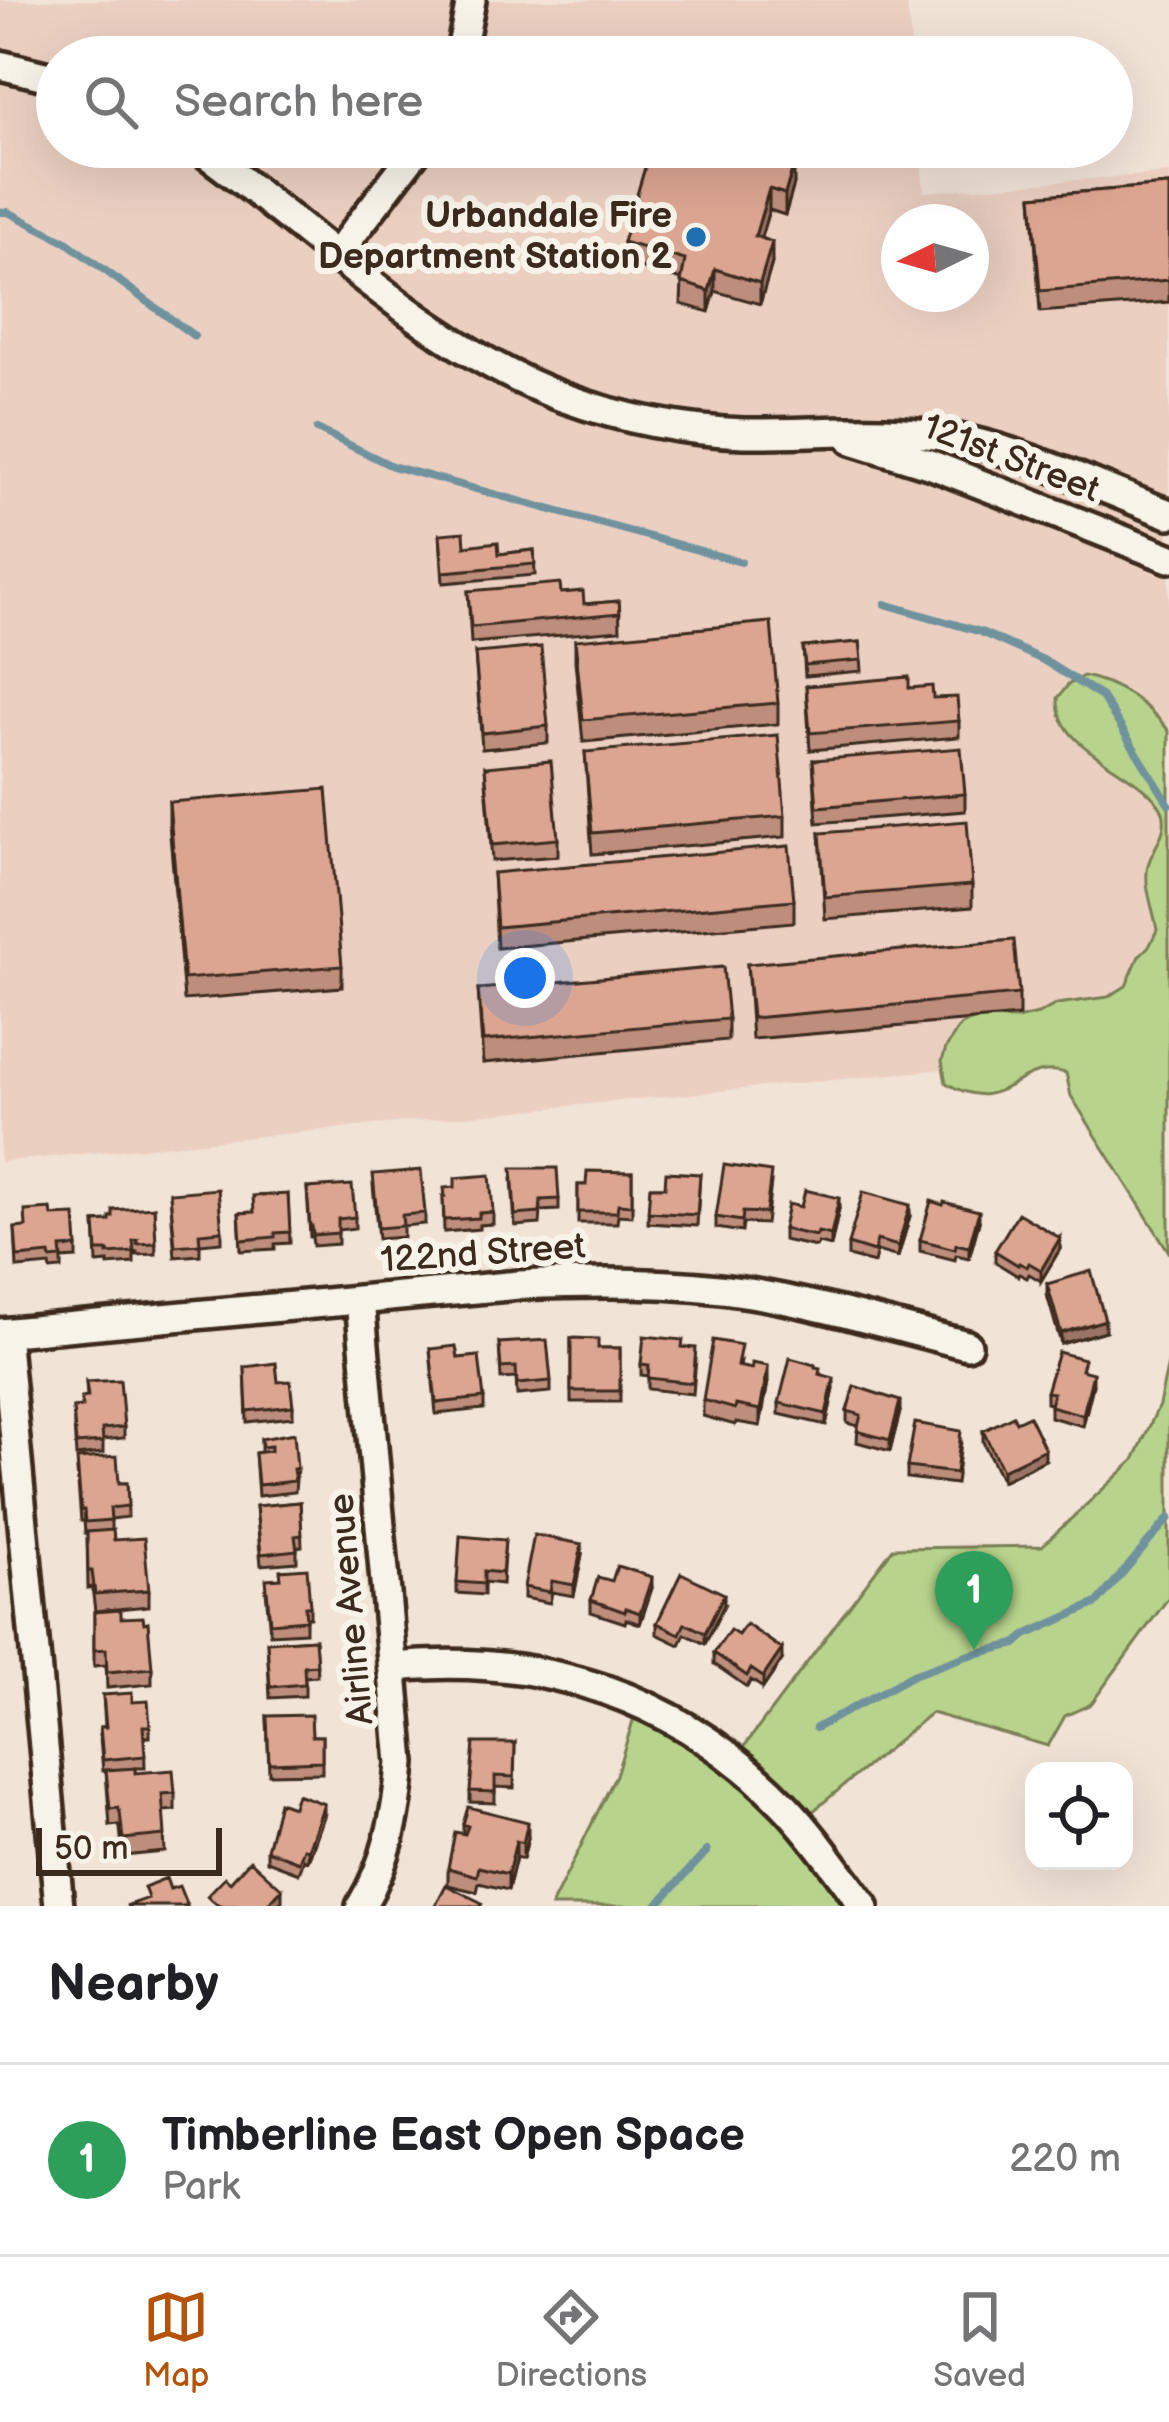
<!DOCTYPE html>
<html lang="en">
<head>
<meta charset="utf-8">
<style>
  body { margin:0; font-family:"Balsamiq Sans",sans-serif; background:#f2f2f2; color:#202124 }
  .controls { position:absolute; right:36px; bottom:36px; display:grid; overflow:hidden; border-radius:24px; box-shadow:0 12px 48px #0002 }
  .controls button { width:108px; height:108px; display:grid; place-items:center; padding:0; border:0; border-bottom:3px solid #e0e0e0; background:#fff; color:#202124; font:60px sans-serif }
  .compass { position:absolute; left:881px; top:204px; width:108px; height:108px; border-radius:50%; background:#fff; box-shadow:0 12px 48px #0002; rotate:265deg }
  .scale { position:absolute; left:36px; bottom:30px; width:186px; box-sizing:border-box; padding-left:12px; border:6px solid #3b2a1e; border-top:0; font-size:33px; line-height:42px; white-space:nowrap; color:#3b2a1e; -webkit-text-stroke:9px #f7f3e8; paint-order:stroke }
  .you { position:absolute; left:525px; top:978px; width:42px; height:42px; margin:-30px; border:9px solid #fff; border-radius:50%; background:#1a73e8; box-shadow:0 0 0 18px #1a73e833 }
  .badge { display:grid; place-items:center; width:78px; height:78px; border-radius:50%; background:#b45309; color:#fff; font-size:39px; font-weight:700 }
  .pin { position:absolute; translate:-50% -99px; filter:drop-shadow(0 3px 6px #0008) }
  .pin::after { content:''; position:absolute; top:63px; width:42px; height:36px; background:inherit; clip-path:polygon(0 0,100% 0,50% 100%) }
  .list { margin:0; padding:0; list-style:none }
  h2 { display:flex; justify-content:space-between; align-items:center; height:156px; margin:0; padding:0 48px; font-size:51px }
  h2 small { font-size:39px; font-weight:400; color:#757577 }
  .list li { display:grid; grid-template-columns:78px 1fr auto; gap:36px; align-items:center; box-sizing:border-box; height:192px; padding:0 48px; border-top:3px solid #e0e0e0 }
  .list b { display:block; font-size:45px; white-space:nowrap }
  .list p { margin:0; font-size:39px; white-space:nowrap; color:#757577 }
  .list em { font-size:39px; font-style:normal; color:#757577 }
  .icon { flex:none; width:66px; height:66px; fill:none; stroke:currentColor; stroke-width:2; stroke-linecap:round; stroke-linejoin:round }
  .map { position:relative; flex:none; width:1169px; height:1906px; overflow:hidden }
  .search { position:absolute; background:#fff; box-shadow:0 12px 48px #0002; left:36px; right:36px; top:36px; height:132px; display:flex; align-items:center; gap:30px; box-sizing:border-box; padding:0 42px; border-radius:66px; color:#757577; font-size:45px }
  .sheet { height:348px; background:#fff }
  nav { display:flex; justify-content:space-around; align-items:center; box-sizing:border-box; height:168px; border-top:3px solid #e0e0e0; background:#fff; font-size:33px; color:#757577 }
  nav a { display:grid; justify-items:center; gap:6px }
  nav .on { color:#b45309 }
  .map>svg:first-child { display:block }
  .built { fill:#ebd0c2; fill-rule:evenodd }
  .green { fill:#b8d48c; stroke:#7a7f55; stroke-width:3 }
  .lines { fill:none; stroke-linecap:round; stroke-linejoin:round }
  .stream { stroke:#6f929d; stroke-width:8 }
  .minor-casing { stroke:#3b2a1e; stroke-width:36 }
  .minor { stroke:#f7f3e8; stroke-width:27 }
  .wall { fill:#bd8e7e; stroke:#3b2a1e; stroke-width:3 }
  .shaded-wall { fill:#9a7466; stroke:#3b2a1e; stroke-width:3 }
  .building { fill:#dca592; stroke:#3b2a1e; stroke-width:3 }
  .poi-dot { fill:#1f6fb2; stroke:#f7f3e8; stroke-width:4.5 }
  .labels { text-anchor:middle; dominant-baseline:central; stroke-width:12; stroke-linejoin:round; paint-order:stroke }
  .poi-label { font-size:36px; font-weight:bold; fill:#3b2a1e; stroke:#f7f3e8; text-anchor:end }
  .street-label { font-size:36px; fill:#3b2a1e; stroke:#f7f3e8 }
</style>
</head>
<body>
<div class="map">
<svg width="1169" height="1906" viewBox="0 0 1169 1906">
  <rect width="100%" height="100%" fill="#f2e3d7"/>
  <filter id="ink" filterUnits="userSpaceOnUse"><feTurbulence type="fractalNoise" baseFrequency=".00833" numOctaves="2"/><feDisplacementMap in="SourceGraphic" scale="24" xChannelSelector="R" yChannelSelector="G"/><feConvolveMatrix kernelMatrix="1 2 1 2 8 2 1 2 1" color-interpolation-filters="sRGB"/></filter>
  <g filter="url(#ink)">
    <!-- built -->
    <path class="built" d="M 0,0 L 907,0 L 912,57 L 57,57 L 57,147 L 920,147 L 924,192 L 1169,173 L 1169,1047 L 0,1162 ZM 899,222 L 971,222 L 971,294 L 899,294 Z"/>
    <!-- green -->
    <path class="green" d="M 1083,676 C 1117,682 1148,704 1169,731 L 1169,1252 L 1071,1096 L 1066,1073 C 1013,1059 1007,1119 946,1083 L 942,1061 L 946,1048 L 960,1026 L 977,1018 L 1017,1019 L 1038,1014 L 1057,1004 L 1108,997 L 1126,986 L 1139,956 L 1150,945 L 1157,930 C 1154,910 1143,885 1148,865 C 1153,847 1169,832 1163,812 C 1144,770 1056,754 1058,698 L 1068,685 Z
      M 1169,1359 L 1169,1597 L 1091,1704 L 1065,1716 L 1048,1746 L 931,1713 L 800,1822 L 863,1906 L 551,1906 L 616,1775 L 639,1702 L 734,1760 L 893,1548 L 1042,1546 L 1134,1460 L 1159,1405 Z"/>
    <g class="lines">
      <!-- stream -->
      <path class="stream" d="M 0,212 L 8,212 L 65,241 L 194,336
        M 317,429 L 392,466 L 741,562
        M 885,604 L 981,632 L 1043,660 L 1102,697 L 1169,804
        M 816,1728 L 913,1675 L 966,1656 L 1016,1644 L 1026,1635 L 1097,1603 L 1169,1518
        M 656,1906 L 707,1851"/>
      <defs>
        <path id="minor" d="M 460,57 L 471,0
          M 0,65 L 57,79
          M 197,147 C 315,231 428,349 565,398 C 623,419 684,431 744,433 C 805,434 866,427 927,434 C 1009,443 1092,485 1169,514
          M 337,254 L 419,147
          M 852,440 L 932,465 L 1169,558
          M 360,1300 L 401,1763 C 397,1814 388,1861 361,1906
          M 0,1333 L 519,1285 C 597,1282 673,1281 750,1293 C 823,1305 895,1327 967,1345
          M 5,1333 L 59,1906
          M 393,1667 C 543,1652 679,1697 784,1805 C 814,1836 838,1872 864,1906"/>
      </defs>
      <!-- minor casing -->
      <use href="#minor" class="minor-casing"/>
      <!-- minor -->
      <use href="#minor" class="minor"/>
    </g>
    <!-- wall -->
    <path class="wall" d="M 784,147 L 781,159 L 794,184 L 785,215 L 769,210 L 760,238 L 772,263 L 760,304 L 715,291 L 709,312 L 681,304 L 682,280 L 623,263 L 623,242 L 717,151 Z
      M 1169,185 L 1169,302 L 1040,312 L 1032,196 Z
      M 440,534 L 465,546 L 499,554 L 534,550 L 535,575 L 443,583 Z
      M 468,591 L 561,593 L 584,604 L 619,601 L 620,630 L 471,643 Z
      M 575,640 L 778,703 L 778,724 L 583,742 L 575,661 Z
      M 860,642 L 862,671 L 805,676 L 803,647 Z
      M 475,653 L 548,726 L 548,743 L 482,749 Z
      M 806,686 L 909,688 L 933,698 L 959,721 L 959,737 L 810,750 Z
      M 585,752 L 785,816 L 785,837 L 592,854 Z
      M 813,760 L 965,794 L 965,811 L 817,823 Z
      M 485,767 L 558,839 L 558,856 L 492,861 Z
      M 169,802 L 342,966 L 342,987 L 184,1000 L 169,823 Z
      M 820,833 L 972,885 L 972,907 L 825,919 Z
      M 493,873 L 794,900 L 794,922 L 497,948 Z
      M 747,964 L 1019,994 L 1019,1016 L 752,1039 Z
      M 478,989 L 728,1019 L 728,1040 L 483,1063 Z
      M 632,1172 L 632,1216 L 618,1215 L 617,1223 L 578,1223 L 578,1185 L 586,1185 Z
      M 700,1174 L 697,1226 L 648,1223 L 650,1187 L 665,1187 Z
      M 512,1179 L 559,1199 L 559,1210 L 541,1211 L 540,1224 L 515,1226 Z
      M 771,1183 L 766,1224 L 743,1223 L 742,1232 L 716,1228 L 716,1217 Z
      M 373,1185 L 425,1213 L 425,1224 L 403,1226 L 403,1237 L 378,1239 Z
      M 307,1188 L 355,1217 L 355,1228 L 338,1230 L 338,1244 L 313,1246 L 312,1237 L 310,1237 Z
      M 170,1193 L 222,1231 L 222,1242 L 200,1244 L 200,1255 L 175,1257 Z
      M 288,1194 L 290,1243 L 275,1244 L 275,1249 L 241,1251 L 239,1213 L 253,1212 Z
      M 443,1196 L 493,1212 L 493,1224 L 479,1225 L 479,1229 L 444,1232 Z
      M 154,1207 L 156,1254 L 137,1255 L 137,1252 L 134,1252 L 134,1263 L 108,1265 L 108,1262 L 97,1263 L 95,1222 L 110,1221 Z
      M 801,1207 L 839,1209 L 831,1246 L 818,1243 L 816,1247 L 783,1240 L 783,1229 Z
      M 52,1216 L 77,1247 L 77,1258 L 62,1259 L 62,1269 L 51,1270 L 50,1265 L 17,1268 L 15,1228 L 25,1227 Z
      M 910,1216 L 898,1257 L 877,1251 L 874,1263 L 848,1256 L 848,1244 Z
      M 979,1222 L 969,1258 L 956,1255 L 955,1260 L 920,1251 L 920,1240 Z
      M 1060,1249 L 1041,1281 L 1029,1274 L 1027,1278 L 1019,1274 L 1018,1276 L 995,1262 L 995,1251 Z
      M 1047,1284 L 1105,1331 L 1061,1344 L 1047,1295 Z
      M 571,1338 L 598,1348 L 620,1348 L 620,1402 L 571,1402 Z
      M 499,1343 L 551,1381 L 551,1392 L 517,1395 L 516,1378 L 501,1379 Z
      M 682,1347 L 696,1359 L 693,1394 L 648,1389 L 648,1376 L 641,1375 L 641,1364 Z
      M 430,1349 L 458,1358 L 484,1398 L 484,1409 L 436,1414 Z
      M 741,1361 L 740,1367 L 768,1382 L 760,1426 L 736,1422 L 735,1425 L 703,1416 L 703,1400 Z
      M 245,1367 L 278,1382 L 293,1406 L 293,1417 L 247,1422 Z
      M 815,1367 L 834,1389 L 826,1425 L 779,1414 L 779,1403 Z
      M 1083,1371 L 1093,1385 L 1083,1426 L 1050,1417 L 1050,1404 L 1046,1403 L 1046,1392 Z
      M 86,1382 L 124,1427 L 124,1438 L 103,1440 L 103,1453 L 76,1456 L 73,1408 L 82,1407 L 87,1398 Z
      M 847,1411 L 900,1412 L 890,1451 L 857,1442 L 858,1426 L 847,1423 Z
      M 983,1431 L 1045,1460 L 1002,1481 L 983,1442 Z
      M 261,1439 L 297,1468 L 295,1492 L 258,1496 L 255,1453 L 261,1452 Z
      M 961,1442 L 956,1484 L 907,1478 L 907,1467 Z
      M 77,1470 L 119,1483 L 127,1483 L 128,1517 L 111,1519 L 111,1530 L 114,1540 L 149,1590 L 149,1606 L 95,1611 L 92,1587 L 88,1588 L 87,1533 L 85,1533 L 84,1521 L 81,1521 Z
      M 300,1502 L 302,1546 L 297,1547 L 297,1562 L 261,1565 L 256,1506 Z
      M 505,1540 L 502,1584 L 484,1582 L 484,1595 L 457,1593 L 457,1582 Z
      M 582,1555 L 574,1596 L 552,1592 L 550,1603 L 524,1598 L 524,1587 Z
      M 612,1581 L 652,1588 L 640,1624 L 626,1619 L 625,1623 L 591,1612 L 591,1600 Z
      M 266,1590 L 310,1606 L 310,1617 L 306,1617 L 306,1632 L 270,1634 Z
      M 724,1605 L 705,1644 L 685,1634 L 680,1645 L 657,1634 L 657,1623 Z
      M 94,1612 L 121,1618 L 152,1668 L 152,1684 L 107,1688 L 106,1665 L 94,1666 Z
      M 315,1639 L 317,1676 L 305,1677 L 305,1696 L 270,1698 L 267,1642 Z
      M 714,1653 L 782,1660 L 763,1688 L 751,1680 L 747,1687 L 714,1664 Z
      M 103,1695 L 132,1702 L 150,1726 L 150,1737 L 144,1737 L 145,1768 L 135,1768 L 135,1773 L 175,1793 L 175,1810 L 163,1811 L 165,1852 L 123,1856 L 120,1828 L 118,1825 L 110,1826 L 106,1771 L 103,1771 L 100,1738 L 100,1727 L 105,1727 Z
      M 267,1716 L 312,1736 L 322,1736 L 322,1773 L 269,1774 Z
      M 515,1743 L 514,1788 L 495,1787 L 495,1803 L 470,1802 L 470,1791 Z
      M 324,1816 L 308,1861 L 304,1859 L 299,1873 L 267,1861 L 267,1850 Z
      M 463,1824 L 528,1838 L 523,1859 L 516,1857 L 508,1890 L 479,1883 L 477,1892 L 448,1885 L 448,1868 L 463,1834 Z"/>
    <!-- shaded-wall -->
    <path class="shaded-wall" d="M 778,147 L 784,147 L 775,178 L 775,157 Z
      M 794,163 L 794,184 L 785,215 L 785,194 Z
      M 769,189 L 769,210 L 755,258 L 755,236 Z
      M 772,242 L 772,263 L 760,304 L 760,283 Z
      M 715,269 L 715,291 L 709,312 L 709,291 Z
      M 839,1198 L 839,1209 L 831,1246 L 831,1235 Z
      M 910,1205 L 910,1216 L 898,1257 L 898,1246 Z
      M 979,1211 L 979,1222 L 969,1258 L 969,1247 Z
      M 1060,1238 L 1060,1249 L 1041,1281 L 1041,1270 Z
      M 1105,1320 L 1105,1331 L 1061,1344 L 1061,1333 Z
      M 768,1366 L 768,1382 L 760,1426 L 760,1410 Z
      M 1093,1373 L 1093,1385 L 1083,1426 L 1083,1415 Z
      M 834,1378 L 834,1389 L 826,1425 L 826,1414 Z
      M 900,1401 L 900,1412 L 890,1451 L 890,1440 Z
      M 1045,1449 L 1045,1460 L 1002,1481 L 1002,1470 Z
      M 582,1544 L 582,1555 L 574,1596 L 574,1585 Z
      M 652,1577 L 652,1588 L 640,1624 L 640,1613 Z
      M 724,1594 L 724,1605 L 705,1644 L 705,1633 Z
      M 782,1649 L 782,1660 L 763,1688 L 763,1677 Z
      M 324,1804 L 324,1816 L 308,1861 L 308,1850 Z
      M 528,1822 L 528,1838 L 523,1859 L 523,1843 Z
      M 516,1841 L 516,1857 L 508,1890 L 508,1874 Z
      M 282,1889 L 282,1901 L 277,1906 L 266,1906 Z"/>
    <!-- building -->
    <path class="building" d="M 651,147 L 703,147 L 717,151 L 718,147 L 778,147 L 775,157 L 794,163 L 785,194 L 769,189 L 755,236 L 772,242 L 760,283 L 715,269 L 709,291 L 681,282 L 685,260 L 623,242 Z
      M 1169,185 L 1169,280 L 1040,291 L 1032,196 Z
      M 464,532 L 465,546 L 498,542 L 499,554 L 534,550 L 535,564 L 443,572 L 440,534 Z
      M 560,583 L 561,593 L 583,591 L 584,604 L 619,601 L 620,613 L 471,627 L 468,591 Z
      M 771,622 L 778,703 L 583,720 L 575,640 Z
      M 860,642 L 862,660 L 805,665 L 803,647 Z
      M 541,647 L 548,726 L 482,733 L 475,653 Z
      M 909,677 L 909,688 L 932,686 L 933,698 L 957,697 L 959,721 L 810,733 L 806,686 Z
      M 778,735 L 785,816 L 592,833 L 585,752 Z
      M 961,748 L 965,794 L 817,807 L 813,760 Z
      M 551,761 L 558,839 L 492,845 L 485,767 Z
      M 327,789 L 342,966 L 184,979 L 169,802 Z
      M 967,821 L 972,885 L 825,897 L 820,833 Z
      M 789,846 L 794,900 L 497,927 L 493,873 Z
      M 1014,940 L 1019,994 L 752,1018 L 747,964 Z
      M 723,967 L 728,1019 L 483,1041 L 478,989 Z
      M 724,1165 L 771,1172 L 766,1213 L 743,1212 L 742,1221 L 716,1217 Z
      M 512,1168 L 557,1168 L 559,1199 L 541,1200 L 540,1213 L 515,1215 Z
      M 421,1170 L 425,1213 L 402,1215 L 403,1226 L 378,1228 L 373,1174 Z
      M 587,1171 L 632,1172 L 632,1205 L 618,1204 L 617,1212 L 578,1212 L 578,1185 L 586,1185 Z
      M 666,1172 L 700,1174 L 697,1215 L 648,1212 L 650,1187 L 665,1187 Z
      M 490,1175 L 493,1212 L 479,1213 L 479,1218 L 444,1220 L 443,1196 L 445,1196 L 444,1188 L 455,1187 L 455,1178 Z
      M 352,1185 L 355,1217 L 338,1219 L 338,1233 L 313,1235 L 312,1226 L 310,1226 L 307,1188 Z
      M 218,1189 L 222,1231 L 199,1233 L 200,1244 L 175,1246 L 170,1193 Z
      M 805,1190 L 839,1198 L 831,1235 L 818,1232 L 816,1236 L 783,1229 L 788,1204 L 801,1207 Z
      M 863,1192 L 910,1205 L 898,1246 L 877,1240 L 874,1252 L 848,1244 Z
      M 288,1194 L 290,1232 L 275,1233 L 275,1237 L 241,1240 L 239,1213 L 254,1212 L 253,1196 Z
      M 931,1201 L 943,1205 L 944,1202 L 979,1211 L 969,1247 L 956,1244 L 955,1249 L 920,1240 Z
      M 154,1207 L 156,1243 L 137,1244 L 138,1240 L 133,1241 L 134,1252 L 108,1254 L 108,1251 L 97,1251 L 95,1222 L 110,1221 L 110,1217 L 113,1217 L 113,1210 Z
      M 51,1209 L 52,1216 L 75,1215 L 77,1247 L 61,1248 L 62,1258 L 51,1259 L 50,1254 L 17,1257 L 15,1228 L 26,1227 L 25,1211 Z
      M 1018,1213 L 1060,1238 L 1041,1270 L 1029,1263 L 1027,1267 L 1019,1263 L 1018,1265 L 995,1251 Z
      M 1091,1271 L 1105,1320 L 1061,1333 L 1047,1284 Z
      M 644,1336 L 683,1340 L 682,1347 L 696,1348 L 693,1383 L 648,1378 L 649,1365 L 641,1364 Z
      M 571,1338 L 598,1339 L 598,1348 L 620,1348 L 620,1391 L 571,1391 Z
      M 547,1340 L 551,1381 L 517,1384 L 516,1367 L 501,1368 L 499,1343 Z
      M 713,1340 L 741,1345 L 737,1366 L 752,1369 L 752,1363 L 768,1366 L 760,1410 L 736,1405 L 735,1409 L 703,1400 Z
      M 456,1346 L 458,1358 L 479,1356 L 484,1398 L 436,1403 L 430,1349 Z
      M 1058,1352 L 1084,1359 L 1081,1370 L 1093,1373 L 1083,1415 L 1050,1406 L 1053,1393 L 1046,1392 Z
      M 790,1358 L 815,1365 L 815,1367 L 820,1368 L 819,1374 L 834,1378 L 826,1414 L 779,1403 Z
      M 276,1363 L 278,1382 L 290,1381 L 293,1406 L 247,1411 L 245,1367 Z
      M 120,1380 L 124,1427 L 102,1429 L 103,1442 L 76,1444 L 73,1408 L 82,1407 L 81,1398 L 88,1397 L 86,1382 Z
      M 854,1386 L 900,1401 L 890,1440 L 857,1431 L 861,1415 L 847,1411 Z
      M 1013,1416 L 1016,1422 L 1029,1416 L 1045,1449 L 1002,1470 L 983,1431 Z
      M 915,1423 L 961,1431 L 956,1473 L 907,1467 Z
      M 294,1433 L 297,1468 L 293,1469 L 295,1481 L 258,1485 L 255,1453 L 271,1451 L 271,1446 L 262,1447 L 261,1439 Z
      M 117,1456 L 119,1483 L 127,1483 L 128,1506 L 110,1508 L 111,1520 L 85,1522 L 84,1510 L 81,1510 L 77,1459 Z
      M 300,1502 L 302,1535 L 295,1536 L 297,1550 L 261,1554 L 256,1506 Z
      M 113,1530 L 114,1540 L 144,1538 L 149,1590 L 95,1594 L 92,1571 L 88,1571 L 87,1532 Z
      M 534,1535 L 582,1544 L 574,1585 L 552,1581 L 550,1592 L 524,1587 Z
      M 460,1536 L 505,1540 L 502,1573 L 484,1571 L 484,1584 L 457,1582 Z
      M 617,1566 L 652,1577 L 640,1613 L 626,1608 L 625,1612 L 591,1600 L 598,1577 L 612,1581 Z
      M 307,1568 L 310,1606 L 305,1606 L 306,1620 L 270,1623 L 266,1579 L 281,1578 L 280,1570 Z
      M 681,1573 L 724,1594 L 705,1633 L 685,1623 L 680,1634 L 657,1623 Z
      M 121,1610 L 121,1618 L 143,1617 L 144,1623 L 148,1622 L 152,1668 L 107,1672 L 106,1649 L 94,1650 L 94,1612 Z
      M 746,1624 L 782,1649 L 763,1677 L 751,1669 L 747,1676 L 714,1653 L 730,1630 L 738,1635 Z
      M 315,1639 L 317,1665 L 304,1666 L 305,1684 L 270,1687 L 267,1642 Z
      M 132,1693 L 132,1702 L 148,1701 L 150,1726 L 143,1726 L 145,1756 L 103,1760 L 100,1727 L 106,1727 L 103,1695 Z
      M 311,1715 L 312,1736 L 322,1736 L 322,1761 L 269,1763 L 267,1716 Z
      M 474,1743 L 515,1743 L 514,1777 L 495,1776 L 495,1792 L 470,1791 Z
      M 135,1768 L 135,1773 L 173,1770 L 175,1793 L 162,1794 L 165,1835 L 123,1839 L 120,1812 L 118,1808 L 110,1809 L 106,1770 Z
      M 297,1794 L 324,1804 L 308,1850 L 304,1848 L 299,1862 L 267,1850 L 279,1802 L 293,1807 Z
      M 468,1807 L 528,1822 L 523,1843 L 516,1841 L 508,1874 L 479,1867 L 477,1876 L 448,1868 L 455,1832 L 465,1834 L 468,1826 L 463,1824 Z
      M 250,1860 L 282,1889 L 266,1906 L 219,1906 L 207,1896 L 225,1877 L 230,1882 Z
      M 166,1878 L 170,1889 L 179,1886 L 187,1906 L 126,1906 L 148,1898 L 144,1887 Z
      M 446,1885 L 482,1903 L 481,1906 L 435,1906 Z"/>
  </g>
  <!-- markers -->
  <circle class="poi-dot" cx="696" cy="237" r="12"/>
  <g class="labels">
    <!-- poi labels -->
    <g class="poi-label">
      <text x="672" y="216">Urbandale Fire<tspan x="672" dy="41">Department Station 2</tspan></text>
    </g>
    <!-- street labels -->
    <g class="street-label">
      <text transform="translate(1011 459) rotate(21)">121st Street</text>
      <text transform="translate(483 1254) rotate(-4)">122nd Street</text>
      <text transform="translate(352 1609) rotate(-95)">Airline Avenue</text>
    </g>
  </g>
</svg>
<div class="controls">
<button><svg class="icon" aria-label="locate" viewBox="0 0 24 24"><circle cx="12" cy="12" r="6"/><path d="M12 2v4M12 18v4M2 12h4M18 12h4"/></svg></button>
</div>
<svg class="compass" viewBox="-18 -18 36 36"><path d="M0-13l5 13h-10z" fill="#e53935"/><path d="M0 13l5-13h-10z" fill="#757577"/></svg>
<div class="scale">50 m</div>
<div class="you"></div>
<div class="pin badge" style="left:974px;top:1650px;background:#2e9e5b">1</div>
<div class="search"><svg class="icon" aria-label="search" viewBox="0 0 24 24"><circle cx="10" cy="10" r="6"/><path d="M15 15l6 6"/></svg>Search here</div>
</div>
<section class="sheet">
<h2>Nearby<small></small></h2>
<ul class="list">
<li><span class="badge" style="background:#2e9e5b">1</span><div><b>Timberline East Open Space</b><p>Park</p></div><em>220 m</em></li>
</ul>
</section>
<nav>
<a class="on"><svg class="icon" aria-label="map" viewBox="0 0 24 24"><path d="M3 6l6-2 6 2 6-2v14l-6 2-6-2-6 2zM9 4v14M15 6v14"/></svg>Map</a>
<a><svg class="icon" aria-label="directions" viewBox="0 0 24 24"><path d="M12 3l9 9-9 9-9-9zM9 14v-3h6M13 9l2 2-2 2"/></svg>Directions</a>
<a><svg class="icon" aria-label="saved" viewBox="0 0 24 24"><path d="M7 4h10v16l-5-4-5 4z"/></svg>Saved</a>
</nav>
</body>
</html>
